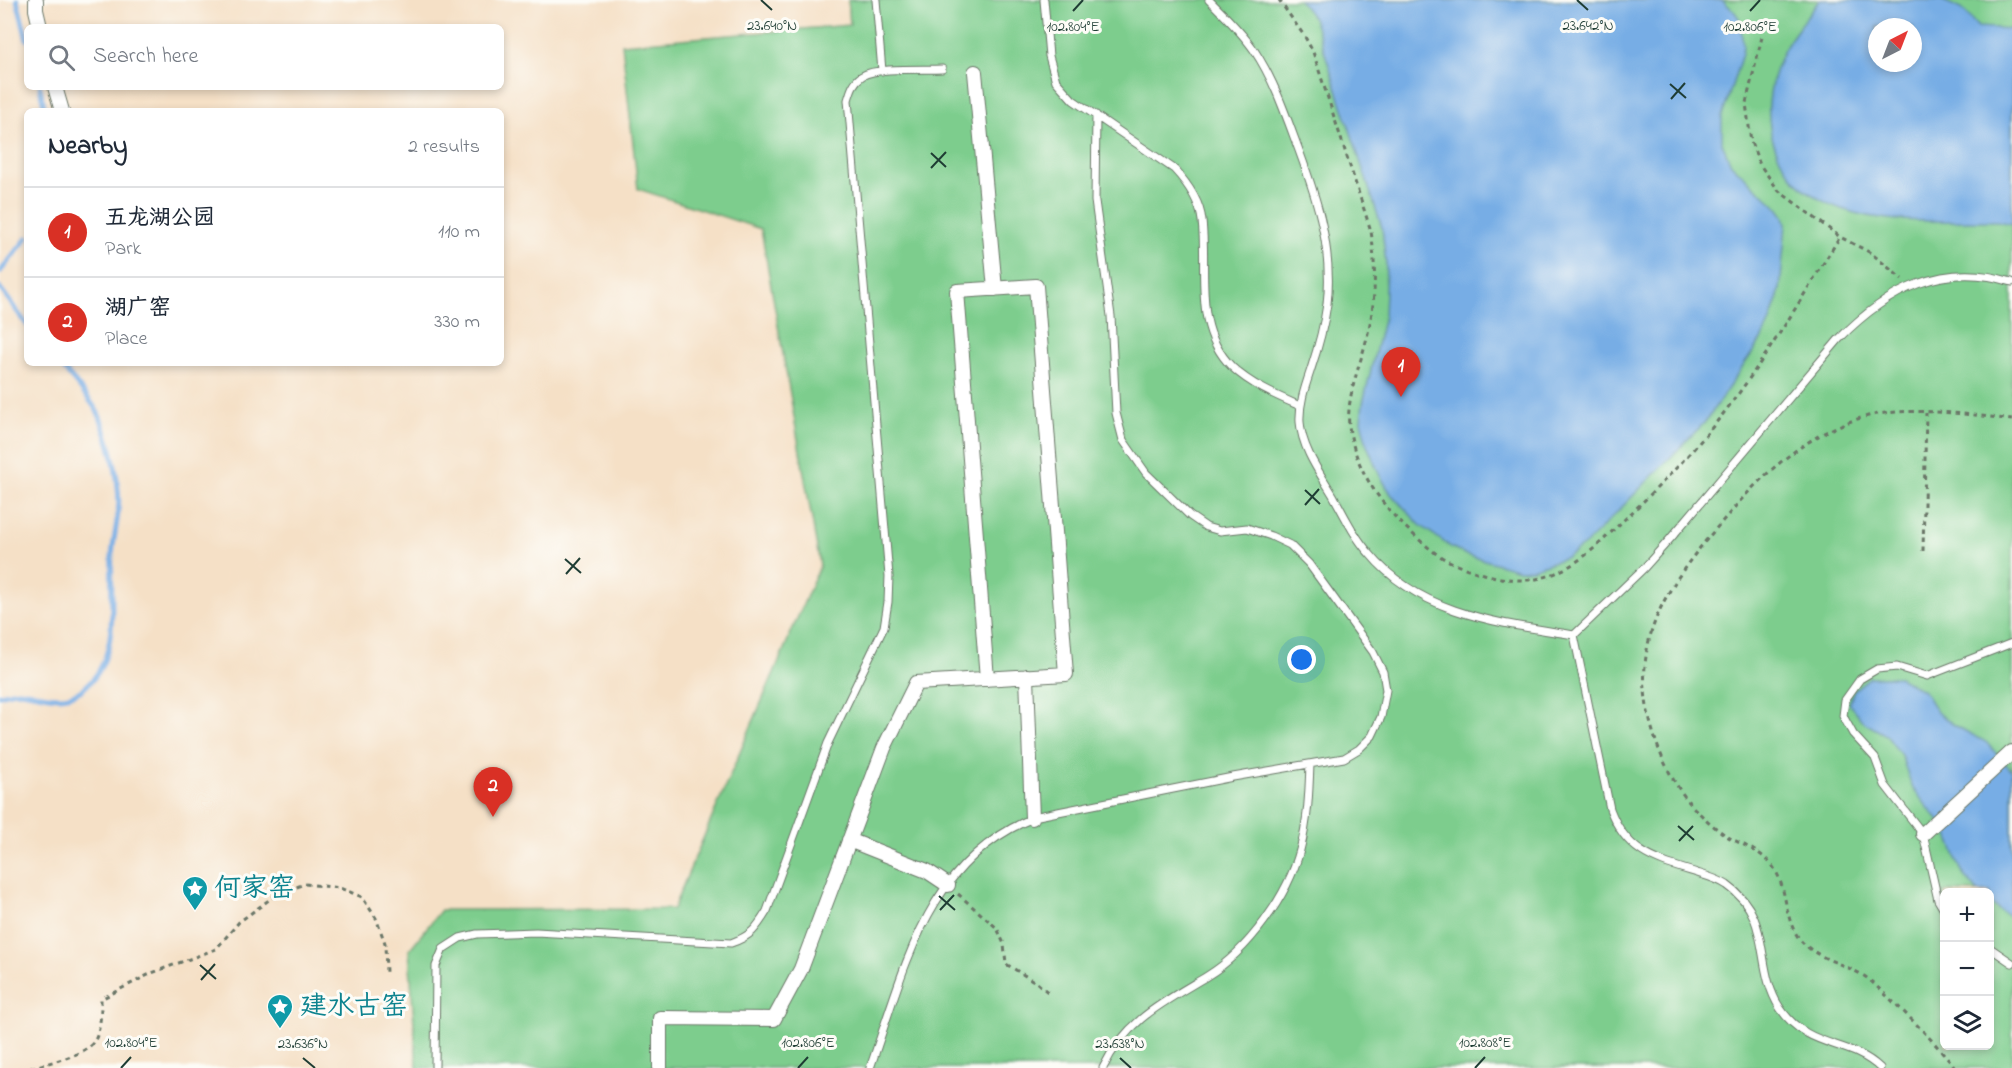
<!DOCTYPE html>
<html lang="en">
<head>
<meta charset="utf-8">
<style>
  body { margin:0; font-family:"Indie Flower","LXGW WenKai TC",sans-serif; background:#f6f6f7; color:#1f2937 }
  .controls { position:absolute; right:18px; bottom:18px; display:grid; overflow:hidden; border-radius:9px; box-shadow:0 3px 9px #0003 }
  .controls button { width:54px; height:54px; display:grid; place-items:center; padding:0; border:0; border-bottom:2px solid #e0e1e3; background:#fff; color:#1f2937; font:30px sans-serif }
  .compass { position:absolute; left:1868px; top:18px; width:54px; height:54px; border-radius:50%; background:#fff; box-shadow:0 3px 9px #0003; rotate:42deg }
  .you { position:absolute; left:1302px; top:660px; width:21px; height:21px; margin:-15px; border:4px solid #fff; border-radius:50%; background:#1a73e8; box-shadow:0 0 0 9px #1a73e833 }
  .badge { display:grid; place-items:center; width:39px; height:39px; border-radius:50%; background:#d93025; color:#fff; font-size:20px; font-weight:700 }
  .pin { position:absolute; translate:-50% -50px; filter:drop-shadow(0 2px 3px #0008) }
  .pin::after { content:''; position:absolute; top:32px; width:21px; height:18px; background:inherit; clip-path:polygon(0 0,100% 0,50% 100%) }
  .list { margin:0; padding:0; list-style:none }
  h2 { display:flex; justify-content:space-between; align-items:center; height:78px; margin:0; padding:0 24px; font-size:26px }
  h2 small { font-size:20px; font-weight:400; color:#747a83 }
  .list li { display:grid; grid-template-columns:39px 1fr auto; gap:18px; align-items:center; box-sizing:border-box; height:90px; padding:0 24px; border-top:2px solid #e0e1e3 }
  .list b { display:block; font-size:22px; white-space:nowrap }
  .list p { margin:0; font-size:20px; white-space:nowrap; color:#747a83 }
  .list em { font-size:20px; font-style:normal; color:#747a83 }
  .icon { flex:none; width:33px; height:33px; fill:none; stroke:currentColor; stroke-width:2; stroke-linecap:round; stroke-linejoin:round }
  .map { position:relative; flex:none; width:2012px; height:1068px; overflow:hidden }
  .search { position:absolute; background:#fff; box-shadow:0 3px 9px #0003; left:24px; top:24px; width:480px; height:66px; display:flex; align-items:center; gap:15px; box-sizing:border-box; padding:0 21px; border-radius:9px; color:#747a83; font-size:22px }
  .panel { position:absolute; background:#fff; box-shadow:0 3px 9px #0003; left:24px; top:108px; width:480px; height:258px; border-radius:9px }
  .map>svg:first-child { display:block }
  .green { fill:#7dcd8d; stroke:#4e8560; stroke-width:1.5; fill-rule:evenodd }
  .water { fill:#77ade5; stroke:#4b758c; stroke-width:1.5; fill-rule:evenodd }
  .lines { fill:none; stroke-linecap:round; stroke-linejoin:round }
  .stream { stroke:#77ade5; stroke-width:5 }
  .lane-casing { stroke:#6a7667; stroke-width:9 }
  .street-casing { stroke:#6a7667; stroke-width:16 }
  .path { stroke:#6a7667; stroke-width:3; stroke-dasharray:4.5 4.5; stroke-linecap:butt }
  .lane { stroke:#fff; stroke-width:7 }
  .street { stroke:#fff; stroke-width:14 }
  .ticks { fill:none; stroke:#1f3d34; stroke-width:2 }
  .labels { text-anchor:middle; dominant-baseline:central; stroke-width:6; stroke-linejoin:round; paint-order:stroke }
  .culture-label { font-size:27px; fill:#0d838f; stroke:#fdfcf7; text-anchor:start }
  .ticks-label { font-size:15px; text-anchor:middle; fill:#1f3d34; stroke:#fdfcf7; stroke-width:6; stroke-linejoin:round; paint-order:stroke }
</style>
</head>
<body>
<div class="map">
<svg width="2012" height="1068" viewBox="0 0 2012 1068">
  <rect width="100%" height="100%" fill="#fdfcf7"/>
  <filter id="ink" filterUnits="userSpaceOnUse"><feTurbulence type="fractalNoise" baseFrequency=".0167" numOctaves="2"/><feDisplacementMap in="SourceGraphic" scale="12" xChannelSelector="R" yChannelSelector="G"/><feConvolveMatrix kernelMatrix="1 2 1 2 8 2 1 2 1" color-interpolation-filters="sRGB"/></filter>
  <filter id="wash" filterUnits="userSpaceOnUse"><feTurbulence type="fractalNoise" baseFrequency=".008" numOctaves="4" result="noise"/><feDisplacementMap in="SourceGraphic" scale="24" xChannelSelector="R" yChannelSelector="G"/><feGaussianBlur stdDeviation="1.35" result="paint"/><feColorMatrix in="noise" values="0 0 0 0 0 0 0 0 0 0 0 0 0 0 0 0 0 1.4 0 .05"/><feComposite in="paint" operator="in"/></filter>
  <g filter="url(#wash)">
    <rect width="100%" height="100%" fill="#f5e0c6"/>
    <!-- green -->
    <path class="green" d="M 848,0 L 2012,0 L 2012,1068 L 417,1068 L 409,950 L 441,910 L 673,909 L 820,565 L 761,229 L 638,189 L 622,44 L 850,25 ZM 1877,27 L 1913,27 L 1913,63 L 1877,63 ZM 1944,892 L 1990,892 L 1990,1046 L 1944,1046 Z"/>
    <!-- water -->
    <path class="water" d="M 1299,0 L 1722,0 L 1734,11 L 1739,18 L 1743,45 L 1742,54 L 1722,117 L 1722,143 L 1731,164 L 1779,209 L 1784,216 L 1786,223 L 1780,290 L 1769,324 L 1761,340 L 1705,422 L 1586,544 L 1567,557 L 1532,569 L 1519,570 L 1467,555 L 1451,547 L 1420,525 L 1391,494 L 1380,476 L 1367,445 L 1361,421 L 1363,403 L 1384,316 L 1386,264 L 1382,228 L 1319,35 L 1313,18 Z
      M 1819,0 L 1941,0 L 1962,9 L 1978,27 L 2012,29 L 2012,224 L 1998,221 C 1925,220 1808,234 1776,149 C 1764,120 1768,85 1781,56 C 1790,36 1807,19 1819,0 ZM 1877,27 L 1913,27 L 1913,63 L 1877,63 Z
      M 1870,677 L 1899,677 L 1924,691 L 1937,712 L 1954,725 L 1986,742 L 2012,771 L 2012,919 L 1990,903 L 1990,892 L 1978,892 L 1962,872 L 1946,830 L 1913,789 L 1901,755 L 1886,735 L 1863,722 L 1849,704 L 1854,690 Z"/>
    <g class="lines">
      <!-- stream -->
      <path class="stream" d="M 17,0 L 27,40
        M 40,87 L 45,111
        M 0,272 L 27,238
        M 0,288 L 27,325
        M 0,695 C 5,694 12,691 18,691 C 38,692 60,704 80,691 C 123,661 109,601 112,556 C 114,532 121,512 118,488 C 116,464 109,440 100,417 C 95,403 70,377 59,363"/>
    </g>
  </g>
  <g filter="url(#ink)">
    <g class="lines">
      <defs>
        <path id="lane" d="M 876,0 L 882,71
          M 1044,0 L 1049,56 L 1056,81 L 1073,100 L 1174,169 C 1188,184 1200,201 1202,221 C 1208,271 1192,327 1232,367 C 1251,385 1277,396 1300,406
          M 1209,0 C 1225,16 1241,31 1254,50 C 1272,77 1283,107 1294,137 C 1314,190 1334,245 1327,304 C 1324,326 1318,348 1311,369 C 1305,387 1299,404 1300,422 C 1302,449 1320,473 1333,495 C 1344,515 1354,536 1369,553 C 1420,615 1500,623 1574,635
          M 1574,635 L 1644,568 L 1670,539 L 1839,339 C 1887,290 1943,260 2012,282
          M 1574,635 L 1610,809 C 1627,854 1655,860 1697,873 C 1707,876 1718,879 1727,885 C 1774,918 1753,966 1780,1008 C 1808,1050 1850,1039 1880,1068
          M 1944,910 L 1938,900 L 1923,834 L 1885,785 L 1875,758 L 1853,734 L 1843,716 L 1845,700 L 1860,679 L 1877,669 L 1897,667 L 1927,676 L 2012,643
          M 1990,948 L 2012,963
          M 435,1068 L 436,966 L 443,949 L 460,938 L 477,934 L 536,932 L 731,943 C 751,936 756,929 767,911 L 828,743 L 884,627 L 888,602 L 889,576 L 848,100 C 851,90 853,82 862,76 C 877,67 923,70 942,69
          M 870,1068 C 906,966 926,859 1038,816 L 1233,777 L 1344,758 L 1359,749 L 1372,736 L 1381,717 L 1386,690 L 1383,672 L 1373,652 L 1309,564 L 1290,545 L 1271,536 L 1247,528 L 1220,531 L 1206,527 L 1190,516 L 1146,473 L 1123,440 L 1116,413 L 1111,316 L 1095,201 L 1096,115
          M 1103,1068 C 1126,1020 1164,1002 1207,976 C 1248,951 1288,896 1300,850 C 1308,821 1309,793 1310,764"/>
        <path id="street" d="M 36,0 L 36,10 L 40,27
          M 975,72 L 995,289
          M 55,87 L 62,111
          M 1027,676 L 1032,818
          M 1923,834 L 2012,752
          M 849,840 L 927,871 L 948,885
          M 660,1068 L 660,1018 L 774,1019 L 801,969 L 884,748 L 916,683 L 1066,674 L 1036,286 L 957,291 L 987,679"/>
      </defs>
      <!-- lane casing -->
      <use href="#lane" class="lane-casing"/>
      <!-- street casing -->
      <use href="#street" class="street-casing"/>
      <!-- path -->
      <path class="path" d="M 1279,0 L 1305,37 L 1313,52 L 1371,231 C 1376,266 1376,299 1368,333 C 1361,366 1342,403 1351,437 C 1362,486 1396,522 1434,552 C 1453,567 1497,580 1521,580 C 1535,581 1550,576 1562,570 C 1587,558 1606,537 1626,518 C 1674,473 1719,424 1755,370 C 1785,327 1812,281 1840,237
        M 1762,37 L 1746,103 L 1751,142 L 1760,165 L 1779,191 L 1840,237 L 1871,253 L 1902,279
        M 1923,551 L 1926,413
        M 958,894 L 997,928 L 1004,944 L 1006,964 L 1037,983 L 1050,994
        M 31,1068 C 49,1062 86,1056 95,1040 C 101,1029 101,1011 101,999 L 152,973 L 216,949 L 239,922 L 277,894 L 305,884 L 340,888 L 362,897 L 376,918 L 385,943 L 386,973
        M 1955,1068 L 1952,1063 C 1932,1040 1911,1018 1888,997 C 1880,990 1873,982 1864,976 C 1845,964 1818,959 1802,942 C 1781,919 1790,884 1769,862 C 1759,851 1743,845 1730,838 C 1717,830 1705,819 1694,808 C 1675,787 1661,759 1653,732 C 1624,635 1674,576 1734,508 C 1770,466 1819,426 1873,415 C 1913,407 1971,414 2012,420"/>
      <!-- lane -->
      <use href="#lane" class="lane"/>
      <!-- street -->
      <use href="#street" class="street"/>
    </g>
  </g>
  <!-- ticks -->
  <path class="ticks" d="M 761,0 L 772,10M 1577,0 L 1588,10M 1073,11 L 1083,0M 1750,11 L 1760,0M 1670,84 L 1686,98M 1671,99 L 1685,83M 931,153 L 946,167M 931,168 L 946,152M 1305,490 L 1320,504M 1305,505 L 1319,489M 565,559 L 581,573M 566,574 L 580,558M 1678,826 L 1694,840M 1679,841 L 1693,826M 939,896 L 955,910M 940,910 L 954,895M 200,965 L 216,979M 201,980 L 215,964M 303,1058 L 315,1068M 1120,1058 L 1131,1068M 121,1068 L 131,1057M 798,1068 L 808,1057M 1475,1068 L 1485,1057"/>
  <!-- icons -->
  <defs>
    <symbol id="sight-pin" viewBox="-11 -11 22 30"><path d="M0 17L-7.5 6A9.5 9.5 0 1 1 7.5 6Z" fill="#0f9aa8" stroke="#fdfcf7"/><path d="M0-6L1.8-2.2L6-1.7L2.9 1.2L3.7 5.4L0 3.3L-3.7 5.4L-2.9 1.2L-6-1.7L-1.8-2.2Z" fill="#fff"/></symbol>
  </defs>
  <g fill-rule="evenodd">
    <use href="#sight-pin" x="180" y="874" width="30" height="40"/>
    <use href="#sight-pin" x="265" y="992" width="30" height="40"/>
  </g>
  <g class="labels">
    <!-- culture labels -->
    <g class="culture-label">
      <text x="214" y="889">何家窑</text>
      <text x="300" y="1007">建水古窑</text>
    </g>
  </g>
  <g class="ticks-label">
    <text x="772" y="30">23.640°N</text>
    <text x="1588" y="30">23.642°N</text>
    <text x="1073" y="31">102.804°E</text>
    <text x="1750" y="31">102.806°E</text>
    <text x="131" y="1047">102.804°E</text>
    <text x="808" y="1047">102.806°E</text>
    <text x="1485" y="1047">102.808°E</text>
    <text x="303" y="1048">23.636°N</text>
    <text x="1120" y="1048">23.638°N</text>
  </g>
</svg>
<div class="controls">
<button>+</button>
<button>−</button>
<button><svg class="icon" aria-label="layers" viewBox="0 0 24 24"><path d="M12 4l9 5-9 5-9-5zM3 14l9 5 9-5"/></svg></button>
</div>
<svg class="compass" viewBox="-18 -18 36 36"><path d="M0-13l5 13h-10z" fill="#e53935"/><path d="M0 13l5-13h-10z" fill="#747a83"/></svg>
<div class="you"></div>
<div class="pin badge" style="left:1401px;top:397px">1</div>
<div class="pin badge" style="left:493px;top:817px">2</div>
<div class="search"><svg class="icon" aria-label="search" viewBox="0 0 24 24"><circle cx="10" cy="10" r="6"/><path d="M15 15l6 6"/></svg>Search here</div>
<section class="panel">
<h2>Nearby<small>2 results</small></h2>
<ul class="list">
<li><span class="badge">1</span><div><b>五龙湖公园</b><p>Park</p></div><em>110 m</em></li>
<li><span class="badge">2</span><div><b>湖广窑</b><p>Place</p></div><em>330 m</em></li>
</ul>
</section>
</div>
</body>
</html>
